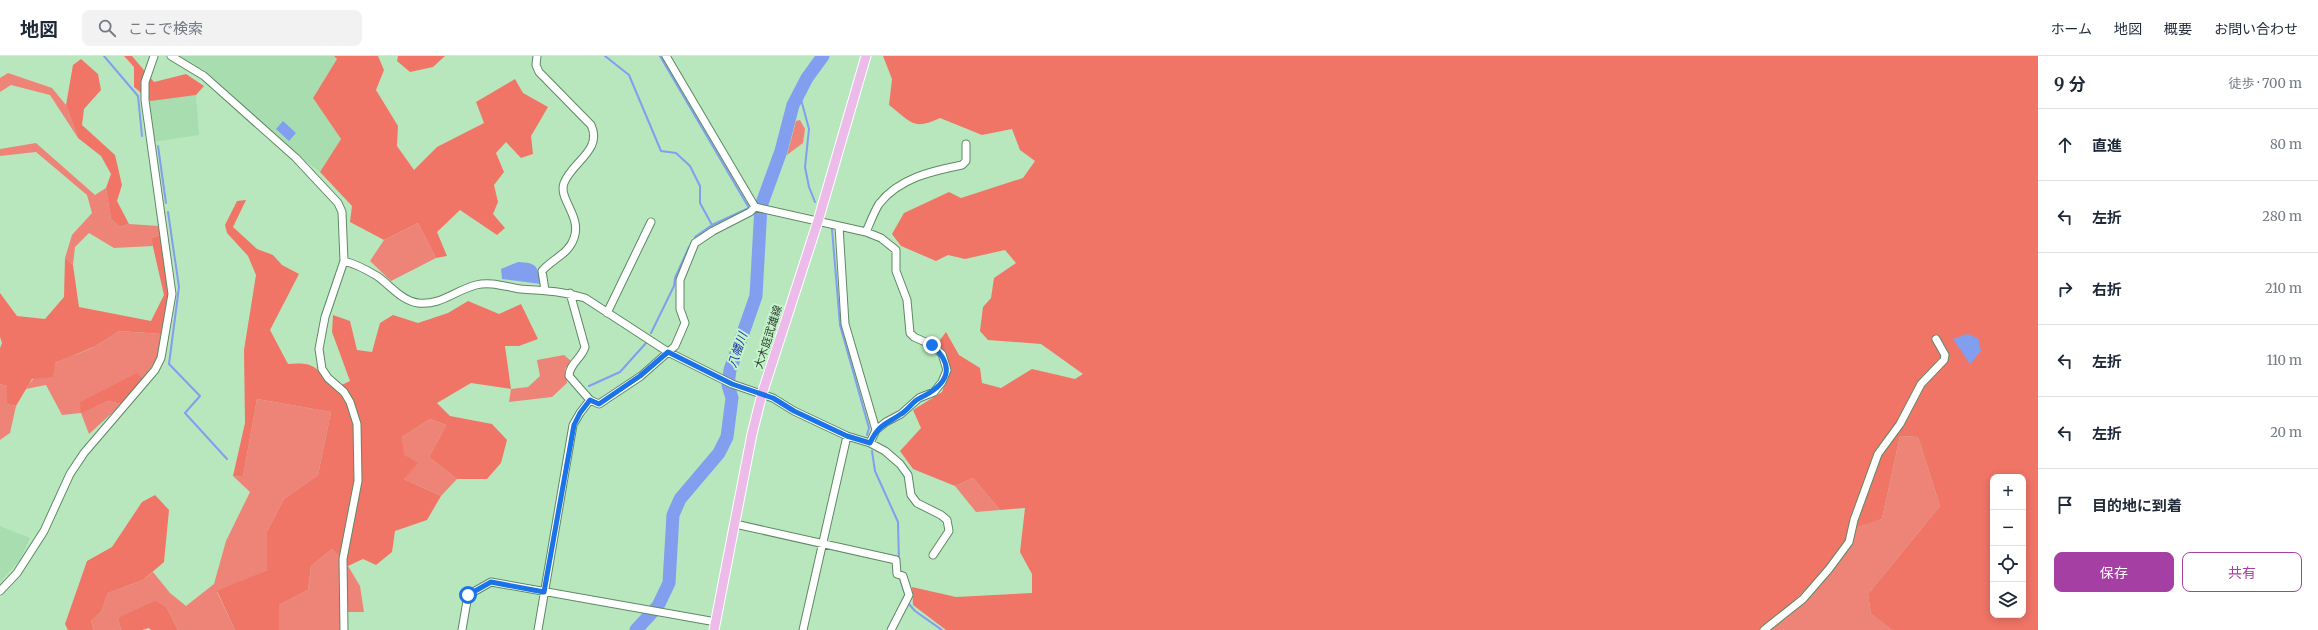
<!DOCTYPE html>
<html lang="ja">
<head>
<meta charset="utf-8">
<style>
  body { margin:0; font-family:Merriweather,"Noto Sans JP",serif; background:#f2f2f3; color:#1f2937 }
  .controls { position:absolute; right:12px; bottom:12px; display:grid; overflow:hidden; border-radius:8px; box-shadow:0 2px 10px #0003 }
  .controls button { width:36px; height:36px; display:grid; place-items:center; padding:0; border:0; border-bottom:1px solid #e0e1e3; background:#fff; color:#1f2937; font:20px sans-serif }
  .stop { position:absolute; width:12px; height:12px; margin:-9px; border:3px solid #1a73e8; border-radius:50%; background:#fff }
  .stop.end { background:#1a73e8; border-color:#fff; box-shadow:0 1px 4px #0008 }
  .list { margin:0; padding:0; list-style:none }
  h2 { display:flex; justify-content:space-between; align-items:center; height:52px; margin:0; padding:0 16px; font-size:17px }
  h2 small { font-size:13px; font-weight:400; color:#747a83 }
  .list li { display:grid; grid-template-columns:26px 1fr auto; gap:12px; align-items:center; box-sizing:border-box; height:72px; padding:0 16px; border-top:1px solid #e0e1e3 }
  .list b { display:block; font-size:15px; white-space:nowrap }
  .list em { font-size:13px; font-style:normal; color:#747a83 }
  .actions { display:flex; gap:8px; padding:12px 16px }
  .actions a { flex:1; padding:9px 0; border:1px solid #a53fa3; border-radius:8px; text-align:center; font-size:14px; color:#a53fa3 }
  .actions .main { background:#a53fa3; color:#fff }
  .icon { flex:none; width:22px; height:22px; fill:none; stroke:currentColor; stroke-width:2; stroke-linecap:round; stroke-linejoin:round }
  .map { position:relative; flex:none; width:2038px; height:574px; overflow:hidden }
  header { display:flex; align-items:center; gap:24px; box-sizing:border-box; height:56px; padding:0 20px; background:#fff; border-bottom:1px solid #e0e1e3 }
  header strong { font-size:19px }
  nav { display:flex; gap:22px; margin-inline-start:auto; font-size:14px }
  .search { width:280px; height:36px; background:#f2f2f3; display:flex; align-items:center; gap:10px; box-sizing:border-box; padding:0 14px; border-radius:8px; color:#747a83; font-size:15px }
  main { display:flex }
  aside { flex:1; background:#fff }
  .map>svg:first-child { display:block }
  .built { fill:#a8deaf }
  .green { fill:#ed8477 }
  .forest { fill:#f07567; fill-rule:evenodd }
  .water { fill:#819eef }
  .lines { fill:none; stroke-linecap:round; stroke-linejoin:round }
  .stream { stroke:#819eef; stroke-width:2 }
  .river { stroke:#819eef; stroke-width:13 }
  .minor-casing { stroke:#5d8964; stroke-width:9 }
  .major-casing { stroke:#fff; stroke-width:11 }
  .minor { stroke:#fff; stroke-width:7 }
  .major { stroke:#ecbbe9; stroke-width:9 }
  .route { stroke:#1a73e8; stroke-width:5 }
  .labels { text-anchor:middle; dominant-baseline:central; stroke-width:4; stroke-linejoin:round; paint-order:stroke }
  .street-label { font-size:11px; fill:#2c3f2f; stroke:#c5f4cb }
  .water-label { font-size:12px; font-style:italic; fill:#2134a7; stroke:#c5f4cb }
</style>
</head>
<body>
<header>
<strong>地図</strong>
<div class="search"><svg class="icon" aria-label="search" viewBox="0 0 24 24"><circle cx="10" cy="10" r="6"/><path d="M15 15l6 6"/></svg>ここで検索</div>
<nav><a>ホーム</a><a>地図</a><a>概要</a><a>お問い合わせ</a></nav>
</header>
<main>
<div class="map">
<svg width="2038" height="574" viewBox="0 0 2038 574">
  <rect width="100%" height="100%" fill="#b8e7be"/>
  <!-- built -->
  <path class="built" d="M 180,0 L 334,0 L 337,3 L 313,42 L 341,83 L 320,116 L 304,104 L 204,14 Z
    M 196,39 L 199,79 L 154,86 L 145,44 Z
    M 0,470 L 30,482 L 20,504 L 0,526 Z"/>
  <!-- green -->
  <path class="green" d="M 8,17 L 52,32 L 66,49 L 78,82 L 50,39 L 11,29 L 0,36 L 0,22 Z
    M 800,64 L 805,73 L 803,87 L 787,99 L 796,65 Z
    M 36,87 L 95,139 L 106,132 L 111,163 L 120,171 L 129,168 L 159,170 L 161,179 L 151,182 L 153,190 L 114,192 L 89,177 L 75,191 L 73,209 L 65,202 L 72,179 L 92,157 L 87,139 L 36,96 L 0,100 L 0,93 Z
    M 418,167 L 436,202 L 391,225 L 370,205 L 384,184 Z
    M 119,275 L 161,278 L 157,303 L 143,323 L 81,356 L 108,345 L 122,348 L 89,378 L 81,357 L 62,359 L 46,329 L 26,333 C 41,307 71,302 96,290 C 104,285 111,280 119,275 Z
    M 564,299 L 571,305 L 565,313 L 567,327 L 552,341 L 509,346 L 511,333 L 528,331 L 540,320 L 537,304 Z
    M 0,328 L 7,330 L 7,348 L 16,350 L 10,377 L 0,384 Z
    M 257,343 L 331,356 L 318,419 L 284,443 L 267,475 L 267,514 L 217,536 L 235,574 L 178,574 L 167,552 L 118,562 L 121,574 L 94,574 L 91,565 L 101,556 L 108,537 L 143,524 L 153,516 L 170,537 L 186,550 L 214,528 L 226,485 L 250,436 L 233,420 L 243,421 Z
    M 430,363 L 446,369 L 429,401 L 457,423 L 441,440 L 404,423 L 402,381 Z
    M 1900,380 L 1918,381 L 1940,450 L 1868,538 L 1871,558 L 1892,574 L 1759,574 C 1797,547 1829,511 1853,471 L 1882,463 Z
    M 973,422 L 1000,454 L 976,456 L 955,430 Z
    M 332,493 L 348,510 L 360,530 L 364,556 L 340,556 L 341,574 L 279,574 L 279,549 L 308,534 L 311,510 Z"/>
  <!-- forest -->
  <path class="forest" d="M 124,0 L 132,0 L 154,26 L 186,18 L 204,30 L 196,39 L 151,45 L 134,31 L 134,11 Z
    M 334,0 L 378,0 L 384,14 L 376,34 L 398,70 L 397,90 L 414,114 L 437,91 L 484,67 L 476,46 L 515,23 L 523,37 L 548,51 L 531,80 L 533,98 L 521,102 L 506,86 L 496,97 L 504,116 L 494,129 L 498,146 L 493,158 L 505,172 L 497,179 L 460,154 L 437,176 L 447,200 L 436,202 L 418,167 L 384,184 L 350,166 L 352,150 L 320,116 L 341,83 L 313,42 L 337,3 Z
    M 398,0 L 445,0 L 433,11 L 410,16 L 397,5 Z
    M 883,0 L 2038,0 L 2038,574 L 1892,574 L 1871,558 L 1868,538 L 1940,450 L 1918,381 L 1900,380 L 1882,463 L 1853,472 C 1829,511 1797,547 1759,574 L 946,574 L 913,549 L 912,531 L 956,541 L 1032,537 L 1032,518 L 1020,496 L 1025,452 L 1000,454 L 973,422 L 955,430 L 913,413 L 900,395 L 921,372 L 913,354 L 942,336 L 950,310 L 937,288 L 946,276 L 959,299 L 980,312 L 982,327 L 1001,332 L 1032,313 L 1075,323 L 1083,318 L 1041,288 L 988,284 L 980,275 L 983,251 L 991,242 L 994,222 L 1016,207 L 1005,194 L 965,203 L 948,199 L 936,205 L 901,190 L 892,178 L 904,157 L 949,136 L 961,142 L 1023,122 L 1035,105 L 1020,94 L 1012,73 L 982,79 L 940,62 C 913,75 911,66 889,49 L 892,23 ZM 1993,421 L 2023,421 L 2023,559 L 1993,559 Z
    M 81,3 L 98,18 L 101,34 L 84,53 L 82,69 L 115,99 L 122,129 L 117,145 L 129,168 L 120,171 L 111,163 L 106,132 L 111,118 L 101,100 L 78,82 L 66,49 L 73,9 Z
    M 246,144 L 233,171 L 257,193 L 273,199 L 282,209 L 299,218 L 270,274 L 288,308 C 316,305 317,313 335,332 L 350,325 L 332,276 L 333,259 L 350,265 L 357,294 L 372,296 L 380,267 L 393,259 L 418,267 L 448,257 L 468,245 L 499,258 L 521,248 L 538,283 L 519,290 L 505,290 L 511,333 L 471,327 L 437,347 L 450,360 L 492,368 L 507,384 L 501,407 L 487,423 L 457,423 L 429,401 L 446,369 L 430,363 L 402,381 L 404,399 L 418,407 L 404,423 L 441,440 L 427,464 L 395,475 L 392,496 L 376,509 L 363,503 L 348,510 L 332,493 L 311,510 L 308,534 L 279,549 L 279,574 L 235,574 L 217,535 L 267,514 L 267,475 L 284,443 L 318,419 L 331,356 L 257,343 L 243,421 L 233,420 L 245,367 L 244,294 L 256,219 L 248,200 L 227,177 L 225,169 L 237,145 Z
    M 161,179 L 170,236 L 161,278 L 119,275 L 96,290 L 55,307 L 53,321 L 32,323 L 16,350 L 7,348 L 7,330 L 0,328 L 0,292 L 2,287 L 0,281 L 0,237 L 17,260 L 45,263 L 64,241 L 65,202 L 73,209 L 79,251 L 151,265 L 164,239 L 151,182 Z
    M 137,317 L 143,323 L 122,348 L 108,345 L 81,357 L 80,346 Z
    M 155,439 L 169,454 L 164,506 L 143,524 L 108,537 L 101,556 L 91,565 L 94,574 L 68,574 L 65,568 L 87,505 L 112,491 L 142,446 Z
    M 155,545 L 167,552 L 178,574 L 151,574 L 149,572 L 142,574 L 121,574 L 118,562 Z"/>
  <!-- water -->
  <path class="water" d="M 283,65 L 296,77 L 289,85 L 276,73 Z
    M 518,206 C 538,207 537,210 541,228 L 502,223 L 501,213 Z
    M 1967,278 L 1978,282 L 1981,295 L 1970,308 L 1953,283 Z"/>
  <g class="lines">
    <!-- stream -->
    <path class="stream" d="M 104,0 L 138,40 L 142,80
      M 605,0 L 629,19 L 661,95 L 676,97 L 690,110 L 700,130 L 700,147 L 712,169
      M 660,0 L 749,152 L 712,169 L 695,181
      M 799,36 L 809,73 L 805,111 L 809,131 L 815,146
      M 158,90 L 166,147
      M 168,156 L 179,231 L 169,308 L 200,340 L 185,357 L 227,403
      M 832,173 L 840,269 L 869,372 L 867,379
      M 651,277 L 674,230 L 675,222 L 689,191
      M 589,330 L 620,316 L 646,287
      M 872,395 L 875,415 L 898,466 L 899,506
      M 900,523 L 905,538
      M 908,547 L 915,555 L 942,574"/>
    <!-- river -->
    <path class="river" d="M 636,574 L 658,550 L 669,527 L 673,459 L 680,443 L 719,397 L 727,381 L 732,342 L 728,329 L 730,314 L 756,240 L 761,150 L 781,95 L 793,49 L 807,22 L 823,0"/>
    <defs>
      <path id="minor" d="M 171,0 L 204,20 L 296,102 L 338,147 L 342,156 L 344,205 L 325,261 L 319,293 L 322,313 L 328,322 L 344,336 L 350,346 L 357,368 L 358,425 L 343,503 L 344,574
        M 537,0 L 536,9 L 539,16 L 591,69 C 603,94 572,106 564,127 C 558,143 582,160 574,182 C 569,198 552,203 542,215 L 545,234
        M 666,0 L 755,151 L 866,176 L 881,182 L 896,194 L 896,215 L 907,244 L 910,277 L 914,281 L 932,289 L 942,298 L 947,314 L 942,326 L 934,336 L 919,342 L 901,358 L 886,366 L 876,374 L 870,387
        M 839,170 L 845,268 L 876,374
        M 866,176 C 870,167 874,156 879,148 C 899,122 932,115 962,109 L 966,105 L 966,88
        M 344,205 C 356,208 367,214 377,220 C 390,229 402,245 418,247 C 440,250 456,234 476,229 C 491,225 506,231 521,233 C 543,235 564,235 585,242 L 668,296 L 732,328 L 773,342 L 794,355 L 847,380 L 870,387 L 885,395 L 900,408 L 908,419 L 911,439 L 917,447 L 941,459 L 947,464 L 949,475 L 933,499
        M 570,237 L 585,291 C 582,302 569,308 569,320 L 590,344 L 599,348 L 641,320 L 675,290 L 685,267 L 680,253 L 680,224 L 695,187 L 713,175 L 750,156 L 755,151
        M 607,257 L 651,166
        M 735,468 L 896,504 L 897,518 L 903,520 L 909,539 L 891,574
        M 0,535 L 17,517 L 44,475 L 70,418 L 84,397 L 155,314 L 161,302 L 172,238 L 145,44 L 145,26 L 154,0
        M 462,574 L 468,539 L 491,526 L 716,566
        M 538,574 L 573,369 L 580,357 L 590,344
        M 803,574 L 847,380
        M 1764,574 L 1803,543 L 1829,513 L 1849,486 L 1854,464 L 1878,398 L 1900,368 L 1921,328 L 1944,304 L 1945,299 L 1936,283"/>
      <path id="major" d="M 714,574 L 752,378 L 762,338 L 818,165 L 866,0"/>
    </defs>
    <!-- minor casing -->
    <use href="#minor" class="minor-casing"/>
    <!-- major casing -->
    <use href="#major" class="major-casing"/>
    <!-- minor -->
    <use href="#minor" class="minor"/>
    <!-- major -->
    <use href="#major" class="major"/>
  </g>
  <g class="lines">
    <!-- route -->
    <path class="route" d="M 468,539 L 491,526 L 544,536 L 574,369 L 580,357 L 590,344 L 599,348 L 640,320 L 668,296 L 732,328 L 773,342 L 794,355 L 847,380 L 870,387 C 879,368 885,369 901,358 C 908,354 913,345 920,342 C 947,329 957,312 932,289"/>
  </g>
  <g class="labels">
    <!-- street labels -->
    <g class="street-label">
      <text transform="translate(768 281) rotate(-72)">大木庭武雄線</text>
    </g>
    <!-- water labels -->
    <g class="water-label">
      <text transform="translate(737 294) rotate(-71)">八幡川</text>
    </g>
  </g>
</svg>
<div class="controls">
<button>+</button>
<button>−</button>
<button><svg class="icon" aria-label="locate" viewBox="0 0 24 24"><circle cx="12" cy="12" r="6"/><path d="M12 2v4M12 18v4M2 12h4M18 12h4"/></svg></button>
<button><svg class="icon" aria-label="layers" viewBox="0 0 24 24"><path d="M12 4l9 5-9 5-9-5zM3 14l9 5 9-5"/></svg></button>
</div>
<div class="stop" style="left:468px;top:539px"></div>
<div class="stop end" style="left:932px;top:289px"></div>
</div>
<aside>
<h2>9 分<small>徒歩 · 700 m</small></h2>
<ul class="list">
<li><svg class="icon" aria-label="ahead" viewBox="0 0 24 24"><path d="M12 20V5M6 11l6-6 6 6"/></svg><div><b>直進</b></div><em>80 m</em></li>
<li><svg class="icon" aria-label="left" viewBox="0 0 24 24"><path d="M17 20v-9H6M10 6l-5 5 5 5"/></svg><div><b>左折</b></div><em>280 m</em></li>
<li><svg class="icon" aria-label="right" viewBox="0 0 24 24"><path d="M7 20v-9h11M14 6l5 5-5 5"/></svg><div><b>右折</b></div><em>210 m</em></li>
<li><svg class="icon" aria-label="left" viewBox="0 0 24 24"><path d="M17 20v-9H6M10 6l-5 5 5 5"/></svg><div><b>左折</b></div><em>110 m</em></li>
<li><svg class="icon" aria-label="left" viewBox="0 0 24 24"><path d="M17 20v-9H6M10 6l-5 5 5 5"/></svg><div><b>左折</b></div><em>20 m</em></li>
<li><svg class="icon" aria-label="arrive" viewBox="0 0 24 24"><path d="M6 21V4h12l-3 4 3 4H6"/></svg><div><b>目的地に到着</b></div></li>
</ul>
<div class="actions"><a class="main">保存</a><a>共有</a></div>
</aside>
</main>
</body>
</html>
